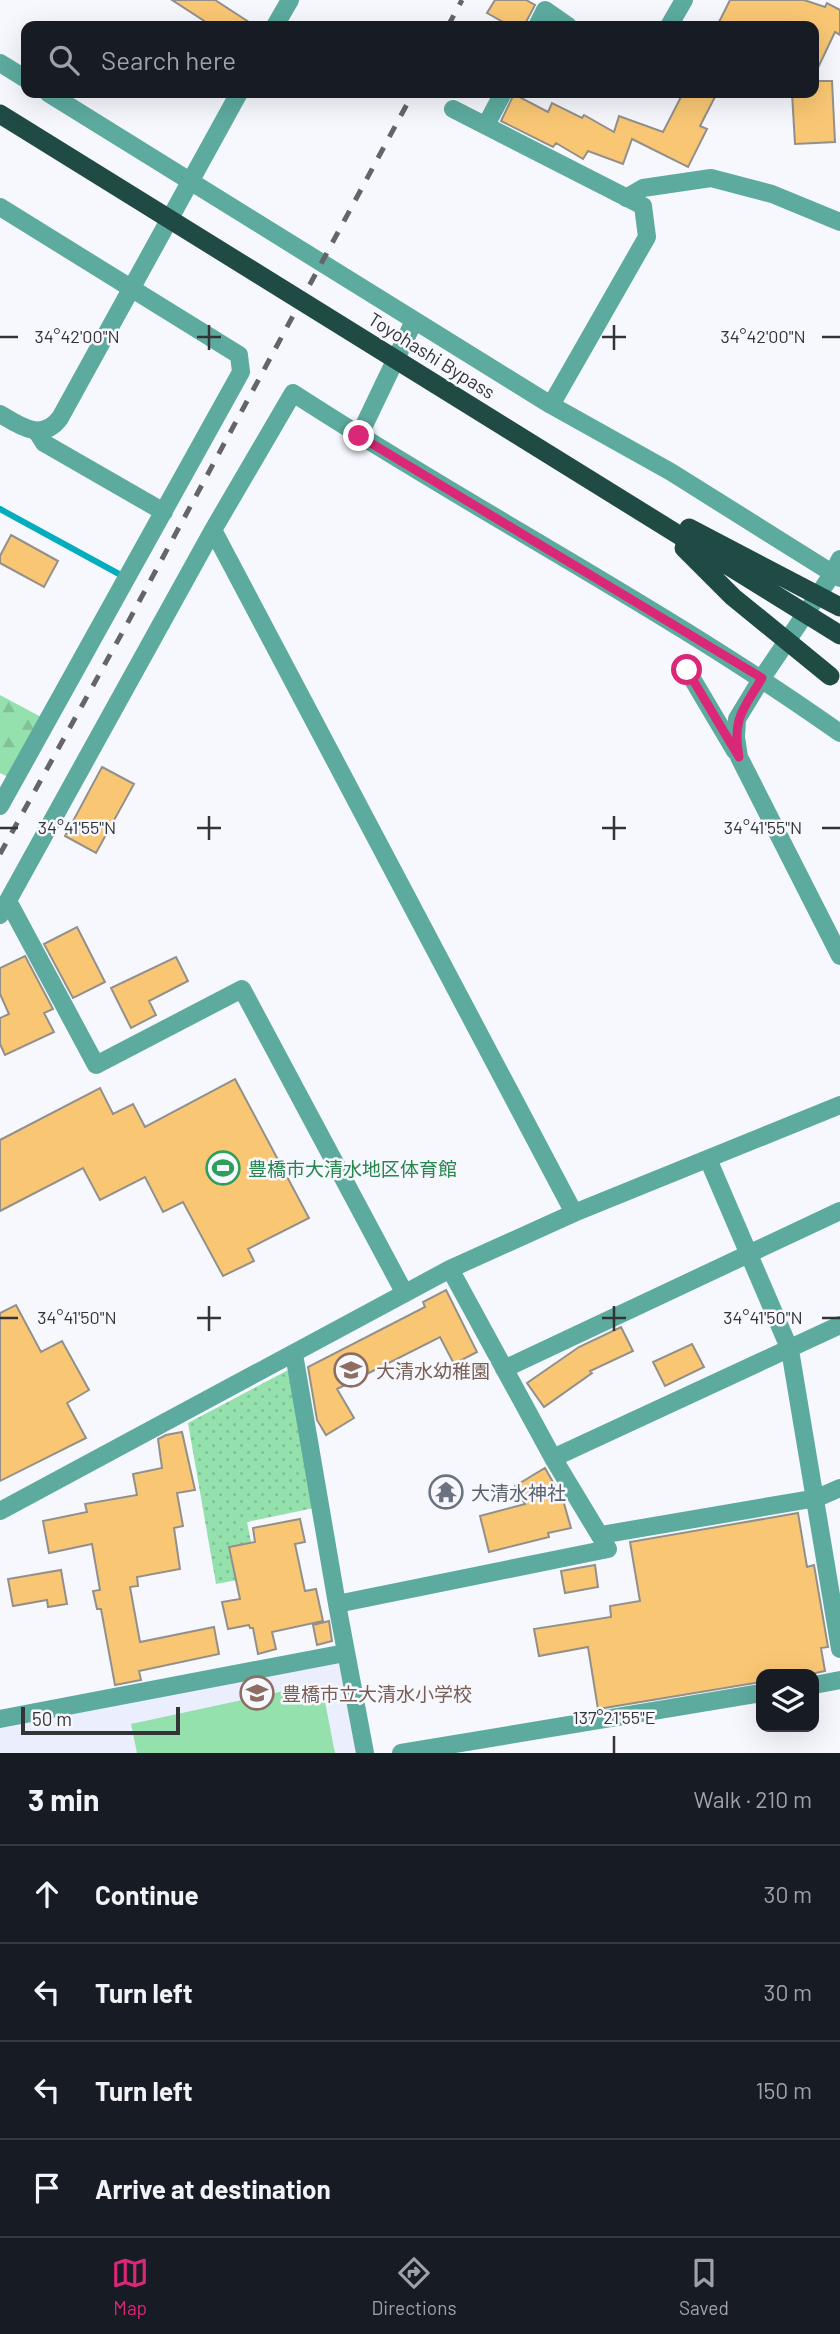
<!DOCTYPE html>
<html lang="en">
<head>
<meta charset="utf-8">
<style>
  body { margin:0; font-family:Barlow,"Noto Sans JP",sans-serif; background:#20242c; color:#f1f3f6 }
  .controls { position:absolute; right:21px; bottom:21px; display:grid; overflow:hidden; border-radius:14px; box-shadow:0 7px 28px #0002 }
  .controls button { width:63px; height:63px; display:grid; place-items:center; padding:0; border:0; border-bottom:2px solid #363941; background:#171b24; color:#f1f3f6; font:35px sans-serif }
  .scale { position:absolute; left:21px; bottom:18px; width:159px; box-sizing:border-box; padding-left:7px; border:4px solid #343437; border-top:0; font-size:19px; line-height:24px; white-space:nowrap; color:#343437; -webkit-text-stroke:5px #f6f8fe; paint-order:stroke }
  .stop { position:absolute; width:21px; height:21px; margin:-16px; border:5px solid #db2777; border-radius:50%; background:#fff }
  .stop.end { background:#db2777; border-color:#fff; box-shadow:0 2px 7px #0008 }
  .list { margin:0; padding:0; list-style:none }
  h2 { display:flex; justify-content:space-between; align-items:center; height:91px; margin:0; padding:0 28px; font-size:30px }
  h2 small { font-size:23px; font-weight:400; color:#9ea1a6 }
  .list li { display:grid; grid-template-columns:46px 1fr auto; gap:21px; align-items:center; box-sizing:border-box; height:98px; padding:0 28px; border-top:2px solid #363941 }
  .list b { display:block; font-size:26px; white-space:nowrap }
  .list em { font-size:23px; font-style:normal; color:#9ea1a6 }
  .icon { flex:none; width:38px; height:38px; fill:none; stroke:currentColor; stroke-width:2; stroke-linecap:round; stroke-linejoin:round }
  .map { position:relative; flex:none; width:840px; height:1753px; overflow:hidden }
  .search { position:absolute; background:#171b24; box-shadow:0 7px 28px #0002; left:21px; right:21px; top:21px; height:77px; display:flex; align-items:center; gap:18px; box-sizing:border-box; padding:0 24px; border-radius:14px; color:#9ea1a6; font-size:26px }
  .sheet { height:483px; background:#171b24 }
  nav { display:flex; justify-content:space-around; align-items:center; box-sizing:border-box; height:98px; border-top:2px solid #363941; background:#171b24; font-size:19px; color:#9ea1a6 }
  nav a { display:grid; justify-items:center; gap:4px }
  nav .on { color:#db2777 }
  .map>svg:first-child { display:block }
  .built { fill:#ebeefc }
  .forest { fill:url(#forest-firs) }
  .park { fill:url(#park-dots) }
  .pitch { fill:#94e1ad }
  .lines { fill:none; stroke-linecap:round; stroke-linejoin:round }
  .stream { stroke:#04adbd; stroke-width:6 }
  .building { fill:#f9c774; stroke:#93908b; stroke-width:2 }
  .minor { stroke:#5dab9f; stroke-width:18 }
  .tertiary { stroke:#5dab9f; stroke-width:18 }
  .rail { stroke:#656569; stroke-width:5; stroke-dasharray:12 12; stroke-linecap:butt }
  .trunk-bridge { stroke:#204a44; stroke-width:19 }
  .route { stroke:#db2777; stroke-width:9 }
  .ticks { fill:none; stroke:#343437; stroke-width:2.5 }
  .labels { text-anchor:middle; dominant-baseline:central; stroke-width:5; stroke-linejoin:round; paint-order:stroke }
  .street-label { font-size:19px; fill:#343437; stroke:#f6f8fe }
  .leisure-label { font-size:19px; fill:#27864d; stroke:#f6f8fe; text-anchor:start }
  .education-label { font-size:19px; fill:#785e54; stroke:#f6f8fe; text-anchor:start }
  .worship-label { font-size:19px; fill:#5b616d; stroke:#f6f8fe; text-anchor:start }
  .ticks-label { font-size:18px; text-anchor:middle; fill:#343437; stroke:#f6f8fe; stroke-width:5; stroke-linejoin:round; paint-order:stroke }
</style>
</head>
<body>
<div class="map">
<svg width="840" height="1753" viewBox="0 0 840 1753">
  <defs>
    <pattern id="forest-firs" width="22" height="20" patternUnits="userSpaceOnUse" patternTransform="scale(1.75)"><rect width="22" height="20" fill="#94e1ad"/><path d="M5 1l3.5 6h-7zM16 11l3.5 6h-7z" fill="#80c295"/></pattern>
    <pattern id="park-dots" width="8" height="8" patternUnits="userSpaceOnUse" patternTransform="scale(1.75)"><rect width="8" height="8" fill="#94e1ad"/><path d="M2 2h.1M6 6h.1" fill="none" stroke="#80c295" stroke-width="1.8" stroke-linecap="round"/></pattern>
  </defs>
  <rect width="100%" height="100%" fill="#f6f8fe"/>
  <!-- built -->
  <path class="built" d="M 339,1661 L 356,1753 L 0,1753 L 0,1726 Z"/>
  <!-- forest -->
  <path class="forest" d="M 0,695 L 41,717 L 8,777 L 0,773 Z"/>
  <!-- park -->
  <path class="park" d="M 290,1369 L 314,1508 L 247,1522 L 258,1576 L 216,1584 L 188,1423 Z"/>
  <!-- pitch -->
  <path class="pitch" d="M 302,1687 L 325,1702 L 335,1753 L 137,1753 L 131,1724 Z"/>
  <g class="lines">
    <!-- stream -->
    <path class="stream" d="M 0,509 L 119,574"/>
  </g>
  <!-- building -->
  <path class="building" d="M 172,0 L 215,0 L 255,26 L 212,26 Z
    M 495,0 L 526,0 L 535,5 L 524,26 L 510,26 L 487,13 Z
    M 730,0 L 804,0 L 825,7 L 827,3 L 840,10 L 840,35 L 835,32 L 814,76 L 814,26 L 717,26 Z
    M 814,81 L 832,81 L 835,142 L 795,144 L 792,93 L 814,93 Z
    M 683,93 L 717,93 L 700,126 L 707,129 L 688,167 L 632,139 L 623,164 L 588,151 L 583,159 L 556,143 L 553,147 L 501,121 L 514,94 L 548,112 L 552,103 L 582,118 L 584,115 L 614,132 L 619,116 L 663,132 Z
    M 11,535 L 58,561 L 44,587 L 0,563 L 0,556 Z
    M 102,767 L 134,784 L 96,853 L 65,836 Z
    M 77,927 L 105,982 L 73,998 L 44,944 Z
    M 25,956 L 53,1009 L 44,1013 L 54,1032 L 5,1055 L 0,1044 L 0,1018 L 9,1014 L 0,994 L 0,968 Z
    M 176,957 L 188,981 L 149,1001 L 156,1015 L 131,1028 L 111,988 Z
    M 235,1079 L 309,1218 L 248,1249 L 254,1261 L 223,1276 L 183,1202 L 163,1212 L 145,1177 L 100,1200 L 83,1168 L 0,1211 L 0,1140 L 100,1088 L 113,1114 L 133,1104 L 145,1127 Z
    M 446,1290 L 477,1352 L 454,1364 L 440,1337 L 337,1389 L 354,1418 L 326,1435 L 317,1420 L 308,1367 L 425,1307 L 423,1302 Z
    M 16,1305 L 41,1352 L 62,1341 L 89,1390 L 67,1403 L 86,1438 L 0,1481 L 0,1313 Z
    M 621,1327 L 633,1351 L 590,1371 L 592,1373 L 544,1407 L 527,1383 L 579,1347 Z
    M 692,1344 L 704,1367 L 665,1386 L 653,1362 Z
    M 182,1432 L 195,1490 L 177,1493 L 183,1526 L 174,1528 L 180,1569 L 137,1577 L 138,1586 L 130,1587 L 140,1642 L 214,1627 L 219,1654 L 139,1671 L 141,1680 L 115,1685 L 101,1609 L 97,1609 L 93,1591 L 100,1590 L 92,1544 L 49,1553 L 43,1521 L 87,1512 L 85,1504 L 137,1495 L 133,1474 L 162,1468 L 158,1439 L 166,1435 Z
    M 545,1468 L 563,1500 L 571,1528 L 548,1533 L 549,1537 L 489,1552 L 480,1516 L 525,1504 L 515,1486 Z
    M 798,1513 L 807,1567 L 814,1565 L 828,1647 L 821,1648 L 825,1671 L 811,1674 L 761,1674 L 761,1682 L 598,1709 L 588,1647 L 539,1656 L 534,1629 L 611,1617 L 610,1606 L 640,1601 L 630,1542 Z
    M 300,1519 L 305,1542 L 295,1544 L 305,1591 L 316,1589 L 323,1621 L 272,1632 L 276,1649 L 258,1654 L 253,1628 L 250,1628 L 249,1625 L 228,1629 L 222,1602 L 240,1599 L 229,1547 L 255,1542 L 253,1528 Z
    M 595,1565 L 598,1587 L 565,1593 L 561,1571 Z
    M 61,1570 L 67,1604 L 48,1607 L 47,1600 L 13,1606 L 8,1579 Z
    M 329,1621 L 332,1641 L 317,1645 L 313,1625 Z"/>
  <g class="lines">
    <!-- minor -->
    <path class="minor" d="M 537,26 L 545,10 L 568,26
      M 669,26 L 684,0
      M 0,63 L 26,79
      M 48,93 L 551,405 L 671,472 L 840,578
      M 453,109 L 643,206 L 647,237 L 551,405
      M 486,125 L 503,93
      M 626,198 L 643,188 L 711,178 L 772,194 L 840,222
      M 0,207 L 239,355 L 241,372 L 0,806
      M 37,432 L 44,443 L 164,512
      M 359,436 L 414,321
      M 213,530 L 574,1213
      M 840,559 L 833,573 L 762,678 L 737,719 L 736,737 L 739,757 L 840,956
      M 687,670 L 735,751
      M 8,901 L 96,1065 L 242,989 L 404,1292
      M 0,915 L 213,530 L 293,393 C 473,510 665,609 840,733
      M 708,1159 L 790,1350 L 840,1649
      M 294,1354 L 337,1604 L 365,1753
      M 504,1369 L 840,1211
      M 553,1458 L 840,1325
      M 0,1511 L 450,1269 L 574,1213 L 840,1105
      M 601,1535 L 817,1498 L 840,1488
      M 337,1604 L 608,1549 L 553,1458 L 450,1269
      M 814,1685 L 840,1680
      M 0,1719 L 345,1653
      M 401,1753 L 761,1693"/>
    <!-- tertiary -->
    <path class="tertiary" d="M 275,26 L 290,0
      M 0,414 C 20,426 42,442 60,418 L 239,93"/>
    <!-- rail -->
    <path class="rail" d="M 448,26 L 462,0
      M 0,854 L 127,624 L 413,93"/>
    <!-- trunk-bridge -->
    <path class="trunk-bridge" d="M 0,114 L 840,635
      M 689,528 L 840,607
      M 684,548 L 733,597 L 830,676"/>
  </g>
  <g class="lines">
    <!-- route -->
    <path class="route" d="M 359,436 L 762,678 C 743,710 732,718 739,757 L 687,670"/>
  </g>
  <!-- ticks -->
  <path class="ticks" d="M 209,325 L 209,350M 614,325 L 614,350M 0,337 L 18,337M 197,337 L 221,337M 602,337 L 626,337M 822,337 L 840,337M 209,816 L 209,840M 614,816 L 614,840M 0,828 L 18,828M 197,828 L 221,828M 602,828 L 626,828M 822,828 L 840,828M 209,1306 L 209,1331M 614,1306 L 614,1331M 0,1318 L 18,1318M 197,1318 L 221,1318M 602,1318 L 626,1318M 822,1318 L 840,1318M 614,1736 L 614,1753"/>
  <!-- icons -->
  <defs>
    <symbol id="stadium-ring" viewBox="-11 -11 22 22"><circle r="9.5" fill="#f6f8fe" stroke="#2e9e5b" stroke-width="1.5"/><path d="M0-5a6.5 5 0 1 0 0 10a6.5 5 0 1 0 0-10ZM-3.5-1.8h7v3.6h-7Z" fill="#2e9e5b"/></symbol>
    <symbol id="school-ring" viewBox="-11 -11 22 22"><circle r="9.5" fill="#f6f8fe" stroke="#8d6e63" stroke-width="1.5"/><path d="M0-5L7-2L0 1L-7-2ZM-4 1L0 2.5L4 1V4Q0 6-4 4Z" fill="#8d6e63"/></symbol>
    <symbol id="temple-ring" viewBox="-11 -11 22 22"><circle r="9.5" fill="#f6f8fe" stroke="#6b7280" stroke-width="1.5"/><path d="M0-6L5-2H3V0L6.5 2.5H4V6H1.5V3h-3V6H-4V2.5H-6.5L-3 0V-2H-5Z" fill="#6b7280"/></symbol>
  </defs>
  <g fill-rule="evenodd">
    <use href="#stadium-ring" x="204" y="1149" width="38" height="38"/>
    <use href="#school-ring" x="332" y="1351" width="38" height="38"/>
    <use href="#temple-ring" x="427" y="1473" width="38" height="38"/>
    <use href="#school-ring" x="238" y="1674" width="38" height="38"/>
  </g>
  <g class="labels">
    <!-- street labels -->
    <g class="street-label">
      <text transform="translate(432 355) rotate(32)">Toyohashi Bypass</text>
    </g>
    <!-- leisure labels -->
    <g class="leisure-label">
      <text x="248" y="1168">豊橋市大清水地区体育館</text>
    </g>
    <!-- education labels -->
    <g class="education-label">
      <text x="376" y="1370">大清水幼稚園</text>
      <text x="282" y="1693">豊橋市立大清水小学校</text>
    </g>
    <!-- worship labels -->
    <g class="worship-label">
      <text x="471" y="1492">大清水神社</text>
    </g>
  </g>
  <g class="ticks-label">
    <text x="77" y="343">34°42'00"N</text>
    <text x="763" y="343">34°42'00"N</text>
    <text x="77" y="834">34°41'55"N</text>
    <text x="763" y="834">34°41'55"N</text>
    <text x="77" y="1324">34°41'50"N</text>
    <text x="763" y="1324">34°41'50"N</text>
    <text x="614" y="1724">137°21'55"E</text>
  </g>
</svg>
<div class="controls">
<button><svg class="icon" aria-label="layers" viewBox="0 0 24 24"><path d="M12 4l9 5-9 5-9-5zM3 14l9 5 9-5"/></svg></button>
</div>
<div class="scale">50 m</div>
<div class="stop" style="left:687px;top:670px"></div>
<div class="stop end" style="left:359px;top:436px"></div>
<div class="search"><svg class="icon" aria-label="search" viewBox="0 0 24 24"><circle cx="10" cy="10" r="6"/><path d="M15 15l6 6"/></svg>Search here</div>
</div>
<section class="sheet">
<h2>3 min<small>Walk · 210 m</small></h2>
<ul class="list">
<li><svg class="icon" aria-label="ahead" viewBox="0 0 24 24"><path d="M12 20V5M6 11l6-6 6 6"/></svg><div><b>Continue</b></div><em>30 m</em></li>
<li><svg class="icon" aria-label="left" viewBox="0 0 24 24"><path d="M17 20v-9H6M10 6l-5 5 5 5"/></svg><div><b>Turn left</b></div><em>30 m</em></li>
<li><svg class="icon" aria-label="left" viewBox="0 0 24 24"><path d="M17 20v-9H6M10 6l-5 5 5 5"/></svg><div><b>Turn left</b></div><em>150 m</em></li>
<li><svg class="icon" aria-label="arrive" viewBox="0 0 24 24"><path d="M6 21V4h12l-3 4 3 4H6"/></svg><div><b>Arrive at destination</b></div></li>
</ul>
</section>
<nav>
<a class="on"><svg class="icon" aria-label="map" viewBox="0 0 24 24"><path d="M3 6l6-2 6 2 6-2v14l-6 2-6-2-6 2zM9 4v14M15 6v14"/></svg>Map</a>
<a><svg class="icon" aria-label="directions" viewBox="0 0 24 24"><path d="M12 3l9 9-9 9-9-9zM9 14v-3h6M13 9l2 2-2 2"/></svg>Directions</a>
<a><svg class="icon" aria-label="saved" viewBox="0 0 24 24"><path d="M7 4h10v16l-5-4-5 4z"/></svg>Saved</a>
</nav>
</body>
</html>
